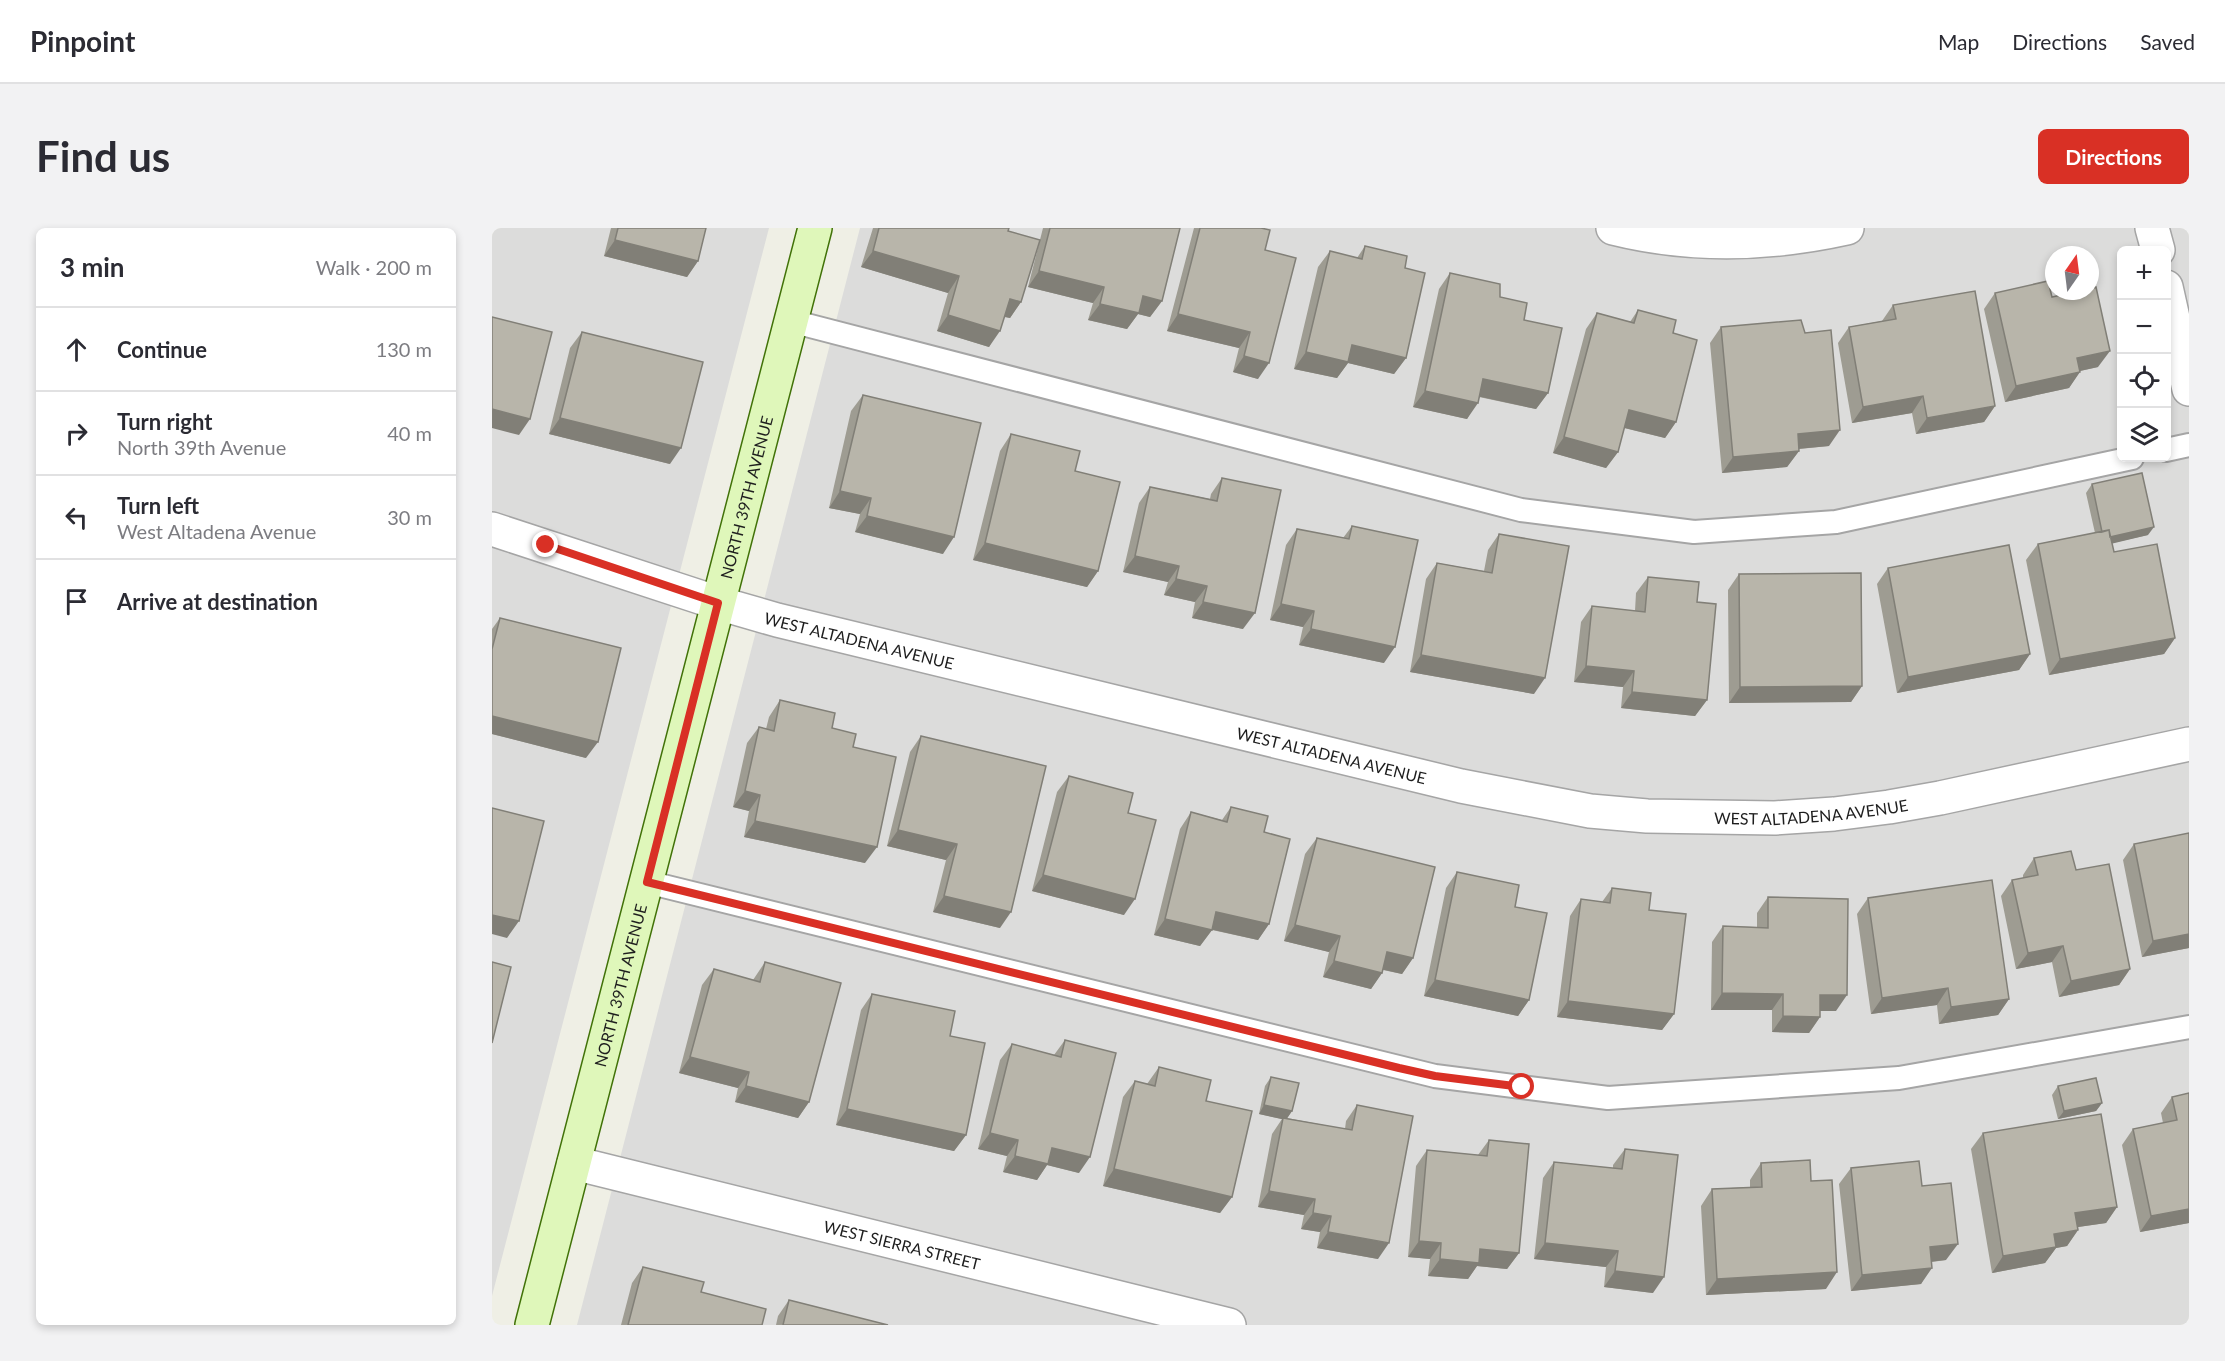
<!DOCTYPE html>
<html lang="en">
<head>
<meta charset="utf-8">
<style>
  body { margin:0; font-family:Lato,sans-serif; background:#f2f2f3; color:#2b2b33 }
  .controls { position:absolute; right:18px; top:18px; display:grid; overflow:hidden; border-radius:9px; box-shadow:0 3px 9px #0003 }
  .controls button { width:54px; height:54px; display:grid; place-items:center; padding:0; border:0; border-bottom:2px solid #e1e1e2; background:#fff; color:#2b2b33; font:30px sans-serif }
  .compass { position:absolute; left:1553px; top:18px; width:54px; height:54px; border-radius:50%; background:#fff; box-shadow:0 3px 9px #0003; rotate:14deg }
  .stop { position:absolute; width:18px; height:18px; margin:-14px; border:4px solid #d93025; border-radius:50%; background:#fff }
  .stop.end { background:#d93025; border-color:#fff; box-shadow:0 2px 6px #0008 }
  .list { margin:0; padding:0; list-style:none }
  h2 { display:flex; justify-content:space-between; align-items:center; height:78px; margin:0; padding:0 24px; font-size:26px }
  h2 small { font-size:20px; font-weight:400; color:#7c7c81 }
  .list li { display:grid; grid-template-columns:39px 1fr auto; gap:18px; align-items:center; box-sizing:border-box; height:84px; padding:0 24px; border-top:2px solid #e1e1e2 }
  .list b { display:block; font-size:22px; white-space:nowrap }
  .list p { margin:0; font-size:20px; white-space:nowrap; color:#7c7c81 }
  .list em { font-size:20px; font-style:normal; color:#7c7c81 }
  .icon { flex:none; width:33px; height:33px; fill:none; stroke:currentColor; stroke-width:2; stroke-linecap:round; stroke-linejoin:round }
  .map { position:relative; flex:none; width:1697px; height:1097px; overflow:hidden; border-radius:9px }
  header { display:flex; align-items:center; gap:36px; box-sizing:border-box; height:84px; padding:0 30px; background:#fff; border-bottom:2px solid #e1e1e2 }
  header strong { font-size:28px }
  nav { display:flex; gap:33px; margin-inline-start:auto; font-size:21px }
  .intro { display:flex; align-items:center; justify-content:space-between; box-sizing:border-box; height:144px; padding:0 36px }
  h1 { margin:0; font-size:42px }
  .button { padding:15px 27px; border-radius:9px; background:#d93025; color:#fff; font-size:21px; font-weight:700 }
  main { display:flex; gap:36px; padding:0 36px }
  aside { flex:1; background:#fff; border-radius:9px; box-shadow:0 3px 9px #0003 }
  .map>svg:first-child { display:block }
  .residential { fill:#dcdcdb; fill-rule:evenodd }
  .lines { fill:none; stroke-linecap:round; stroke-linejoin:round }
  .lane-casing { stroke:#a5a5a5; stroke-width:26 }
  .street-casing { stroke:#a5a5a5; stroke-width:36 }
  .secondary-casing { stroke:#417208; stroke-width:36 }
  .lane { stroke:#fff; stroke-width:22 }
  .street { stroke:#fff; stroke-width:33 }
  .secondary { stroke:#dff7ba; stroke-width:33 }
  .wall { fill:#9e9c92 }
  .shaded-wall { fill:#817f77 }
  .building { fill:#b8b5aa; stroke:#817f77; stroke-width:1.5 }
  .route { stroke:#d93025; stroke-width:8 }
  .labels { text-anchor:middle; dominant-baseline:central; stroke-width:5; stroke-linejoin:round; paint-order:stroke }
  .street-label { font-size:16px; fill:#1e1e1e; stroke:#fff }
</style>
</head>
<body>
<header>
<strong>Pinpoint</strong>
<nav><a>Map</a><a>Directions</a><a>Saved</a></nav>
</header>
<div class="intro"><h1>Find us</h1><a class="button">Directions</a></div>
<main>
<aside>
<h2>3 min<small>Walk · 200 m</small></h2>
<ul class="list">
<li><svg class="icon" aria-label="ahead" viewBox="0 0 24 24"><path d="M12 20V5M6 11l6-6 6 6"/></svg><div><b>Continue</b></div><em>130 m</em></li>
<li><svg class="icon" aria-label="right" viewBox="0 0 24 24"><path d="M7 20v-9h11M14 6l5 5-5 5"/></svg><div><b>Turn right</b><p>North 39th Avenue</p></div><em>40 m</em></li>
<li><svg class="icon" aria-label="left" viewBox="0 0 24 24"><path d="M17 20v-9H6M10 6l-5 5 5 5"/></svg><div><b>Turn left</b><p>West Altadena Avenue</p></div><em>30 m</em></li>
<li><svg class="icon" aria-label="arrive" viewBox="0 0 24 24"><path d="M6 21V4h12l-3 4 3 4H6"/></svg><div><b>Arrive at destination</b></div></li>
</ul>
</aside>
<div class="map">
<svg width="1697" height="1097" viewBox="0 0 1697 1097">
  <rect width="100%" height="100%" fill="#efefe5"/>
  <!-- residential -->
  <path class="residential" d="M 0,0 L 277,0 L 0,1068 Z
    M 368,0 L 1697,0 L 1697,1097 L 85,1097 ZM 1630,22 L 1674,22 L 1674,230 L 1630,230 ZM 1562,27 L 1598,27 L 1598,63 L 1562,63 Z"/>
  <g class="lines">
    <defs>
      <path id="lane" d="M 299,93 L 1029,282 L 1202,304 L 1344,294 L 1640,230
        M 1674,222 L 1697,217
        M 155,654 L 943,848 L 1116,870 L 1407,850 L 1697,799"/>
      <g id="street">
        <path d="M 1121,0 C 1197,19 1278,17 1355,0"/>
        <path d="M 1660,0 L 1666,22"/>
        <path d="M 1674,59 L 1697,161"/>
        <path id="s1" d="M 0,301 L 226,375 L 285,392 L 969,558 L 1098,583 L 1155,588 L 1283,590 L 1342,586 L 1397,579 L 1448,570 L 1697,516"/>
        <path id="s2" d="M 82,935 L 737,1097"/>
      </g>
      <g id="secondary">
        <path id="s3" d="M 40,1097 L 323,0"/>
      </g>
    </defs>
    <!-- lane casing -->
    <use href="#lane" class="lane-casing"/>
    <!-- street casing -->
    <use href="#street" class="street-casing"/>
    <!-- secondary casing -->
    <use href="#secondary" class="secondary-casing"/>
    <!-- lane -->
    <use href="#lane" class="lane"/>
    <!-- street -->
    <use href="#street" class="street"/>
    <!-- secondary -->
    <use href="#secondary" class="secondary"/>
  </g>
  <!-- wall -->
  <path class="wall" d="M 119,0 L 214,0 L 206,33 L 195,49 L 112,28 Z
    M 381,0 L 517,0 L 516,3 L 529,74 L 518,90 L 512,89 L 497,119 L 445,103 L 456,65 L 369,39 Z
    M 551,0 L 688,0 L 670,73 L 658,89 L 646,86 L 635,101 L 596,92 L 601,75 L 536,59 Z
    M 702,0 L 769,0 L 773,22 L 766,151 L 741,144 L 747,120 L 675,103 Z
    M 873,18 L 913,40 L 914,130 L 902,146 L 856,135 L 845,150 L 802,141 L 826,39 L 838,23 L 865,30 Z
    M 958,45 L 1008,69 L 1032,92 L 1056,165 L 1044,181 L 987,169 L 975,191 L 921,179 L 947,61 Z
    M 1503,65 L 1560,69 L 1606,139 L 1588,143 L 1577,160 L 1513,174 L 1492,81 Z
    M 1401,77 L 1503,178 L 1492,194 L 1424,206 L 1420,185 L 1360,195 L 1346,115 L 1357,99 L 1390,93 Z
    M 1146,82 L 1181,105 L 1184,194 L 1173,210 L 1132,200 L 1126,224 L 1114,240 L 1061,225 L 1094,101 L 1105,85 L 1138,94 Z
    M 1229,99 L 1313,105 L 1337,218 L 1307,221 L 1307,223 L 1295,239 L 1230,245 L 1218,115 Z
    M 90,104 L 178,236 L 57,206 L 78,120 Z
    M 371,167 L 451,326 L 363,304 L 368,286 L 337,280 L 359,183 Z
    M 519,206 L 583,243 L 606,343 L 595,359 L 481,332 L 508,223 Z
    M 730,250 L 751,401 L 700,390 L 703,374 L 672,367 L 676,354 L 631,344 L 647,275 L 658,259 L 718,271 L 719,266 Z
    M 1600,256 L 1656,307 L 1620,315 L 1622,324 L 1683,410 L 1672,426 L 1557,447 L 1534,332 L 1546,316 L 1603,305 L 1594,265 Z
    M 860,298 L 892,435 L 807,417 L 811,399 L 778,392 L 794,317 L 805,301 L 851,310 Z
    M 1007,306 L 1042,466 L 918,444 L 934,351 L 945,335 L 992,343 L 996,322 Z
    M 1396,340 L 1538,426 L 1527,442 L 1405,465 L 1385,356 Z
    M 1247,346 L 1370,458 L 1359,474 L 1237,475 L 1236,362 Z
    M 1156,349 L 1205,374 L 1215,472 L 1203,488 L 1129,480 L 1131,459 L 1082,454 L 1089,394 L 1100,378 L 1143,383 L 1144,365 Z
    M 8,390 L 94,530 L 0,506 L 0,401 Z
    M 288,472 L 340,500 L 361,519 L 373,635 L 252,609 L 257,583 L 241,579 L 255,515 L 267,499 L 274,501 L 277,489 Z
    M 429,508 L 508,700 L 441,684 L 454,632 L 395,618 L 418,524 Z
    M 577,548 L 636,585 L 632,687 L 540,663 L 565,564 Z
    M 739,579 L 772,604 L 777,696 L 766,712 L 720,702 L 708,718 L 662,707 L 688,601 L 699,584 L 730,592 Z
    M 1697,605 L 1697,720 L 1650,729 L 1631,632 L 1642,616 Z
    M 825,610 L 921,730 L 910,746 L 891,742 L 890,745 L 879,761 L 831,749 L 837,724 L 792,713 L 813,626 Z
    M 1542,630 L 1584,642 L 1638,741 L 1627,757 L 1567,769 L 1560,734 L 1524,741 L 1509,668 L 1520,652 L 1531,650 L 1531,647 Z
    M 965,644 L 1023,679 L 1037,772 L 1026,788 L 932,768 L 954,660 Z
    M 1120,660 L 1157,682 L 1182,786 L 1170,802 L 1065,789 L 1078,688 L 1089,671 L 1110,674 Z
    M 1276,669 L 1344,783 L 1328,783 L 1328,789 L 1317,805 L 1280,804 L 1280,782 L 1219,782 L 1220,714 L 1231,698 L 1265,699 L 1265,685 Z
    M 1376,670 L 1517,771 L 1506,787 L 1447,796 L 1445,777 L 1379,786 L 1365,686 Z
    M 273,734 L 317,874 L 306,890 L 243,874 L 246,860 L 187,845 L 210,757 L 222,741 L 261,752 Z
    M 380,766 L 458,808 L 474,907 L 462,923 L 344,897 L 369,782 Z
    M 573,812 L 587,945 L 555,937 L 545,952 L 511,944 L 515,928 L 486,921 L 508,832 L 520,816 L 562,827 Z
    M 667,839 L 714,873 L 740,969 L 728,985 L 611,958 L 631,869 L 643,853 L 655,856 Z
    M 779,849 L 800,883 L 795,890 L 853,901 L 854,893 L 865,877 L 886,1031 L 825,1020 L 828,1004 L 809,1001 L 812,987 L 766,979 L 780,906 L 790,891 L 767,886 L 773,858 Z
    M 1566,858 L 1610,875 L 1604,883 L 1566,891 L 1560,867 Z
    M 1697,865 L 1697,995 L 1648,1004 L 1630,917 L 1641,901 L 1671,895 L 1669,885 L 1680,869 Z
    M 1491,905 L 1625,979 L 1614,995 L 1586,999 L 1586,1002 L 1575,1018 L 1564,1020 L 1553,1035 L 1500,1045 L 1479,921 Z
    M 997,912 L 1027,1025 L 1015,1041 L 985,1038 L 976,1051 L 936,1048 L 938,1031 L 916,1029 L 924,938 L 935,922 L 986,927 Z
    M 1133,921 L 1161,1065 L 1112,1059 L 1114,1039 L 1042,1031 L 1051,950 L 1062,934 L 1121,940 L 1121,937 Z
    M 1269,935 L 1319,953 L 1334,1061 L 1214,1067 L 1209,978 L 1220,961 L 1258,959 L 1258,952 Z
    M 1359,940 L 1454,1032 L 1440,1034 L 1429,1056 L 1359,1063 L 1347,956 Z
    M 151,1039 L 209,1064 L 270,1097 L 129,1097 L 140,1055 Z
    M 297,1072 L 396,1097 L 284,1097 L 286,1088 Z"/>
  <!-- shaded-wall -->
  <path class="shaded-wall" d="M 123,12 L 206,33 L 195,49 L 112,28 Z
    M 381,23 L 467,48 L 456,65 L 369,39 Z
    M 547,43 L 612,59 L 601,75 L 536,59 Z
    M 651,68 L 670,73 L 658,89 L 646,86 L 635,101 L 596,92 L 608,76 Z
    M 518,71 L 529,74 L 518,90 L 506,87 Z
    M 686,86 L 758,104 L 747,120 L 675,103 Z
    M 456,87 L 508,103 L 497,119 L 445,103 Z
    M 860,117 L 914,130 L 902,146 L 856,135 L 845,150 L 802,141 L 814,124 Z
    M 1618,123 L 1606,139 L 1574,146 L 1585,130 Z
    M 752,128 L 777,135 L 766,151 L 741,144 Z
    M 1588,144 L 1577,160 L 1513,174 L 1524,158 Z
    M 991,151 L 1056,165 L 1044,181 L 980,167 Z
    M 933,163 L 986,175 L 975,191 L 921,179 Z
    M 1431,168 L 1420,185 L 1360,195 L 1371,179 Z
    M 1503,178 L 1492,194 L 1424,206 L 1435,190 Z
    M 0,181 L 38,191 L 27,207 L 0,200 Z
    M 1137,182 L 1184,194 L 1173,210 L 1125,198 Z
    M 68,190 L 189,220 L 178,236 L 57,206 Z
    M 1348,202 L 1337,218 L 1294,222 L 1306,206 Z
    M 1072,209 L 1126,224 L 1114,240 L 1061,225 Z
    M 1307,223 L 1295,239 L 1230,245 L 1241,229 Z
    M 348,263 L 379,270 L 368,286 L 337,280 Z
    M 375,288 L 462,309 L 451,326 L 363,304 Z
    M 1662,299 L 1656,307 L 1606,319 L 1612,310 Z
    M 493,315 L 606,343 L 595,359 L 481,332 Z
    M 643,328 L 687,338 L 676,354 L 631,344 Z
    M 684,351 L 715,358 L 703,374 L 672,367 Z
    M 711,374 L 763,385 L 751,401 L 700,390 Z
    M 789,376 L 822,383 L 811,399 L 778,392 Z
    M 819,401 L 903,419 L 892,435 L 807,417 Z
    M 1683,410 L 1672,426 L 1557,447 L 1568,431 Z
    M 1538,426 L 1527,442 L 1405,465 L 1416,449 Z
    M 929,427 L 1053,450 L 1042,466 L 918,444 Z
    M 1094,438 L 1142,443 L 1131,459 L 1082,454 Z
    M 1370,458 L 1359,474 L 1237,475 L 1248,459 Z
    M 1140,464 L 1215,472 L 1203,488 L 1129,480 Z
    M 0,488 L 106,514 L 94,530 L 0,506 Z
    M 253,563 L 268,567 L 257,583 L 241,579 Z
    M 263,593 L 385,619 L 373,635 L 252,609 Z
    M 406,602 L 465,616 L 454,632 L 395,618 Z
    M 551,647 L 643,671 L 632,687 L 540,663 Z
    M 452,668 L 519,684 L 508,700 L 441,684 Z
    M 724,684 L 777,696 L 766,712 L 713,700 Z
    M 0,687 L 27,693 L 15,710 L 0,706 Z
    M 673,691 L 720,702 L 708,718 L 662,707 Z
    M 803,697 L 848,708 L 837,724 L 792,713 Z
    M 1697,706 L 1697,720 L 1650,729 L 1661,713 Z
    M 1571,718 L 1560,734 L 1524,741 L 1536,725 Z
    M 895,724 L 921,730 L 910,746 L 884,740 Z
    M 842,733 L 890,745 L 879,761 L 831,749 Z
    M 1638,741 L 1627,757 L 1567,769 L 1579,753 Z
    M 943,752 L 1037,772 L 1026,788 L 932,768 Z
    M 1456,760 L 1445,777 L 1379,786 L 1390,770 Z
    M 1230,765 L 1291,766 L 1280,782 L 1219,782 Z
    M 1328,767 L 1355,767 L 1344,783 L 1317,783 Z
    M 1517,771 L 1506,787 L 1447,796 L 1459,779 Z
    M 1076,773 L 1182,786 L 1170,802 L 1065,789 Z
    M 1291,788 L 1328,789 L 1317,805 L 1280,804 Z
    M 198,829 L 257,844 L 246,860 L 187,845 Z
    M 254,858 L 317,874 L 306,890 L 243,874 Z
    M 1610,875 L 1604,883 L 1566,891 L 1572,883 Z
    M 772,877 L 800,883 L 794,892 L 767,886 Z
    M 355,881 L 474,907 L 462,923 L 344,897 Z
    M 498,905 L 526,912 L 515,928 L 486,921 Z
    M 560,920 L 598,929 L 587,945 L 555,937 L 545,952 L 511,944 L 523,928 Z
    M 622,941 L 740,969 L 728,985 L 611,958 Z
    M 777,963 L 823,971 L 812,987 L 766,979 Z
    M 1625,979 L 1614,995 L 1572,1001 L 1583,985 Z
    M 1697,981 L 1697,995 L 1648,1004 L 1659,988 Z
    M 821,985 L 839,988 L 828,1004 L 809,1001 Z
    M 1586,1002 L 1575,1018 L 1564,1020 L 1553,1035 L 1500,1045 L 1511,1028 L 1562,1006 Z
    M 836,1004 L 897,1015 L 886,1031 L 825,1020 Z
    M 927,1013 L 949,1015 L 938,1031 L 916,1029 Z
    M 1053,1015 L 1126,1023 L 1114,1039 L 1042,1031 Z
    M 1466,1016 L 1454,1032 L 1427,1035 L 1438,1019 Z
    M 988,1021 L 1027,1025 L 1015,1041 L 985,1038 L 976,1051 L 936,1048 L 948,1031 Z
    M 1440,1040 L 1429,1056 L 1359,1063 L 1370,1047 Z
    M 1123,1043 L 1172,1049 L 1161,1065 L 1112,1059 Z
    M 1345,1044 L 1334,1061 L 1214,1067 L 1225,1051 Z"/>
  <!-- building -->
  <path class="building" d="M 126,0 L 214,0 L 206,33 L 123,12 Z
    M 387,0 L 517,0 L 516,3 L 548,12 L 529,74 L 518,71 L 508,103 L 456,87 L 467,48 L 381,23 Z
    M 558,0 L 688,0 L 670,73 L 651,68 L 647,85 L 608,76 L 612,59 L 547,43 Z
    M 708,0 L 769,0 L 778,2 L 773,22 L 804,30 L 777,135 L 752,128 L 758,104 L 686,86 Z
    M 873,18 L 915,28 L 913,40 L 933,45 L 914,130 L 860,117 L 856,134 L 814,124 L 838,23 L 870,31 Z
    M 958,45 L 1008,56 L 1008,69 L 1035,75 L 1032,92 L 1070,100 L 1056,165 L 991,151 L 986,175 L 933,163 Z
    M 1556,53 L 1560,69 L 1587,63 L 1598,63 L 1598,61 L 1604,59 L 1618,123 L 1585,130 L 1588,144 L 1524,158 L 1503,65 Z
    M 1483,63 L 1503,178 L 1435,190 L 1431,168 L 1371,179 L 1357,99 L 1404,91 L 1401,77 Z
    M 1146,82 L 1184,92 L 1181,105 L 1205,112 L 1184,194 L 1137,182 L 1126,224 L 1072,209 L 1105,85 L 1142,95 Z
    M 0,89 L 60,104 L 38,191 L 0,181 Z
    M 1309,92 L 1313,105 L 1339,102 L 1348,202 L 1306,206 L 1307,223 L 1241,229 L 1229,99 Z
    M 90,104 L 211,134 L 189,220 L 68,190 Z
    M 371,167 L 489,195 L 462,309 L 375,288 L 379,270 L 348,263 Z
    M 519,206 L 588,223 L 583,243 L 628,254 L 606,343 L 493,315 Z
    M 1650,245 L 1662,299 L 1618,309 L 1617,302 L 1610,304 L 1600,256 Z
    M 730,250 L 789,262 L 763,385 L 711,374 L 715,358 L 684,351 L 687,338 L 643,328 L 658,259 L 725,273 Z
    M 860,298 L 926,312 L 903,419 L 819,401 L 822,383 L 789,376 L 805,301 L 857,311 Z
    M 1617,302 L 1622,324 L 1665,316 L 1683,410 L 1568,431 L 1546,316 Z
    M 1007,306 L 1077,318 L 1053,450 L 929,427 L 945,335 L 1000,345 Z
    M 1517,317 L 1538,426 L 1416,449 L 1396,340 Z
    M 1369,345 L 1370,458 L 1248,459 L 1247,346 Z
    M 1156,349 L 1207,354 L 1205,374 L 1224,376 L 1215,472 L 1140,464 L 1142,443 L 1094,438 L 1100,378 L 1153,384 Z
    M 8,390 L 129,420 L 106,514 L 0,488 L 0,421 Z
    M 288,472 L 343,485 L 340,500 L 364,506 L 361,519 L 404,529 L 385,619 L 263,593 L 268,567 L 253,563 L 267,499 L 282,503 Z
    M 429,508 L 554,538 L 519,684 L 452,668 L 465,616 L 406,602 Z
    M 577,548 L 641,565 L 636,585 L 664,592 L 643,671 L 551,647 Z
    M 739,579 L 776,588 L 772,604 L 798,611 L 777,696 L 724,684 L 720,702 L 673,691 L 699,584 L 735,594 Z
    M 0,580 L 52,593 L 27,693 L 0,687 Z
    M 1697,605 L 1697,706 L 1661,713 L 1642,616 Z
    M 825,610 L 943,639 L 921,730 L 895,724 L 890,745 L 842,733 L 848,708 L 803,697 Z
    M 1579,623 L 1584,642 L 1617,636 L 1638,741 L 1579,753 L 1571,718 L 1536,725 L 1520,652 L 1546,647 L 1542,630 Z
    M 965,644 L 1027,657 L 1023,679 L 1055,685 L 1037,772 L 943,752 Z
    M 1500,652 L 1517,771 L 1459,779 L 1456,760 L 1390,770 L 1376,670 Z
    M 1120,660 L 1159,665 L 1157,682 L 1194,686 L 1182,786 L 1076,773 L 1089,671 L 1118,675 Z
    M 1276,669 L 1356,671 L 1355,767 L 1328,767 L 1328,789 L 1291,788 L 1291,766 L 1230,765 L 1231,698 L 1276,700 Z
    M 0,734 L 19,739 L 0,815 Z
    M 273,734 L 349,755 L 317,874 L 254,858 L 257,844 L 198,829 L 222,741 L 268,754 Z
    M 380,766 L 463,783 L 458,808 L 493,815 L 474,907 L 355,881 Z
    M 573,812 L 624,825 L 598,929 L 560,920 L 556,936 L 523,928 L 526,912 L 498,905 L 520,816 L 569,829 Z
    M 667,839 L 719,852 L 714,873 L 760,883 L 740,969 L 622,941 L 643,853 L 663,858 Z
    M 779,849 L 807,855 L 800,883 L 772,877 Z
    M 1604,850 L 1610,875 L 1572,883 L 1566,858 Z
    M 1697,865 L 1697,981 L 1659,988 L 1641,901 L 1685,892 L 1680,869 Z
    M 865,877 L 921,888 L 897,1015 L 836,1004 L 839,988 L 821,985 L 823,971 L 777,963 L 791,890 L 860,902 Z
    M 1609,886 L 1625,979 L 1583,985 L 1586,1002 L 1562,1006 L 1564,1019 L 1511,1028 L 1491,905 Z
    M 997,912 L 1037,916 L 1027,1025 L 988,1021 L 987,1035 L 948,1031 L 949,1015 L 927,1013 L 935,922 L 995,928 Z
    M 1133,921 L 1186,927 L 1172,1049 L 1123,1043 L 1126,1023 L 1053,1015 L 1062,934 L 1130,941 Z
    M 1318,932 L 1319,953 L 1340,952 L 1345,1044 L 1225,1051 L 1220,961 L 1270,959 L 1269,935 Z
    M 1427,933 L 1430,958 L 1459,955 L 1466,1016 L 1438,1019 L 1440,1040 L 1370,1047 L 1359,940 Z
    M 151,1039 L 212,1054 L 209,1064 L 274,1081 L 270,1097 L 136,1097 Z
    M 297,1072 L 396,1097 L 291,1097 Z"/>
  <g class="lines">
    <!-- route -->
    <path class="route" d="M 54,317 L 226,375 L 155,654 L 907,840 L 943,848 L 1030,859"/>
  </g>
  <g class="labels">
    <!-- street labels -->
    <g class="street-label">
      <text stroke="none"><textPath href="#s3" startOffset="855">NORTH 39TH AVENUE</textPath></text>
      <text stroke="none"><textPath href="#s1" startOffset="384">WEST ALTADENA AVENUE</textPath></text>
      <text stroke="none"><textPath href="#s1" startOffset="870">WEST ALTADENA AVENUE</textPath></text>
      <text stroke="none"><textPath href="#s1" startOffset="1356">WEST ALTADENA AVENUE</textPath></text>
      <text stroke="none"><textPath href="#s3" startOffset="351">NORTH 39TH AVENUE</textPath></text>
      <text stroke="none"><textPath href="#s2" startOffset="338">WEST SIERRA STREET</textPath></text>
    </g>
  </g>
</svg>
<div class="controls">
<button>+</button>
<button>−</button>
<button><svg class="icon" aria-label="locate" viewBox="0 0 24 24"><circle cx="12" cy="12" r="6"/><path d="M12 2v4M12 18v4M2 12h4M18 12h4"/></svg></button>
<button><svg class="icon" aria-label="layers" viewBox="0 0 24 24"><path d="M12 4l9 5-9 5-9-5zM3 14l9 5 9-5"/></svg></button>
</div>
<svg class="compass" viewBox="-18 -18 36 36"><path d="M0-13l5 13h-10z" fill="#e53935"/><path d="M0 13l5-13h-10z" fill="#7c7c81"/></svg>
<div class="stop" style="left:1030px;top:859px"></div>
<div class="stop end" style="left:54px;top:317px"></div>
</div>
</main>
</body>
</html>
